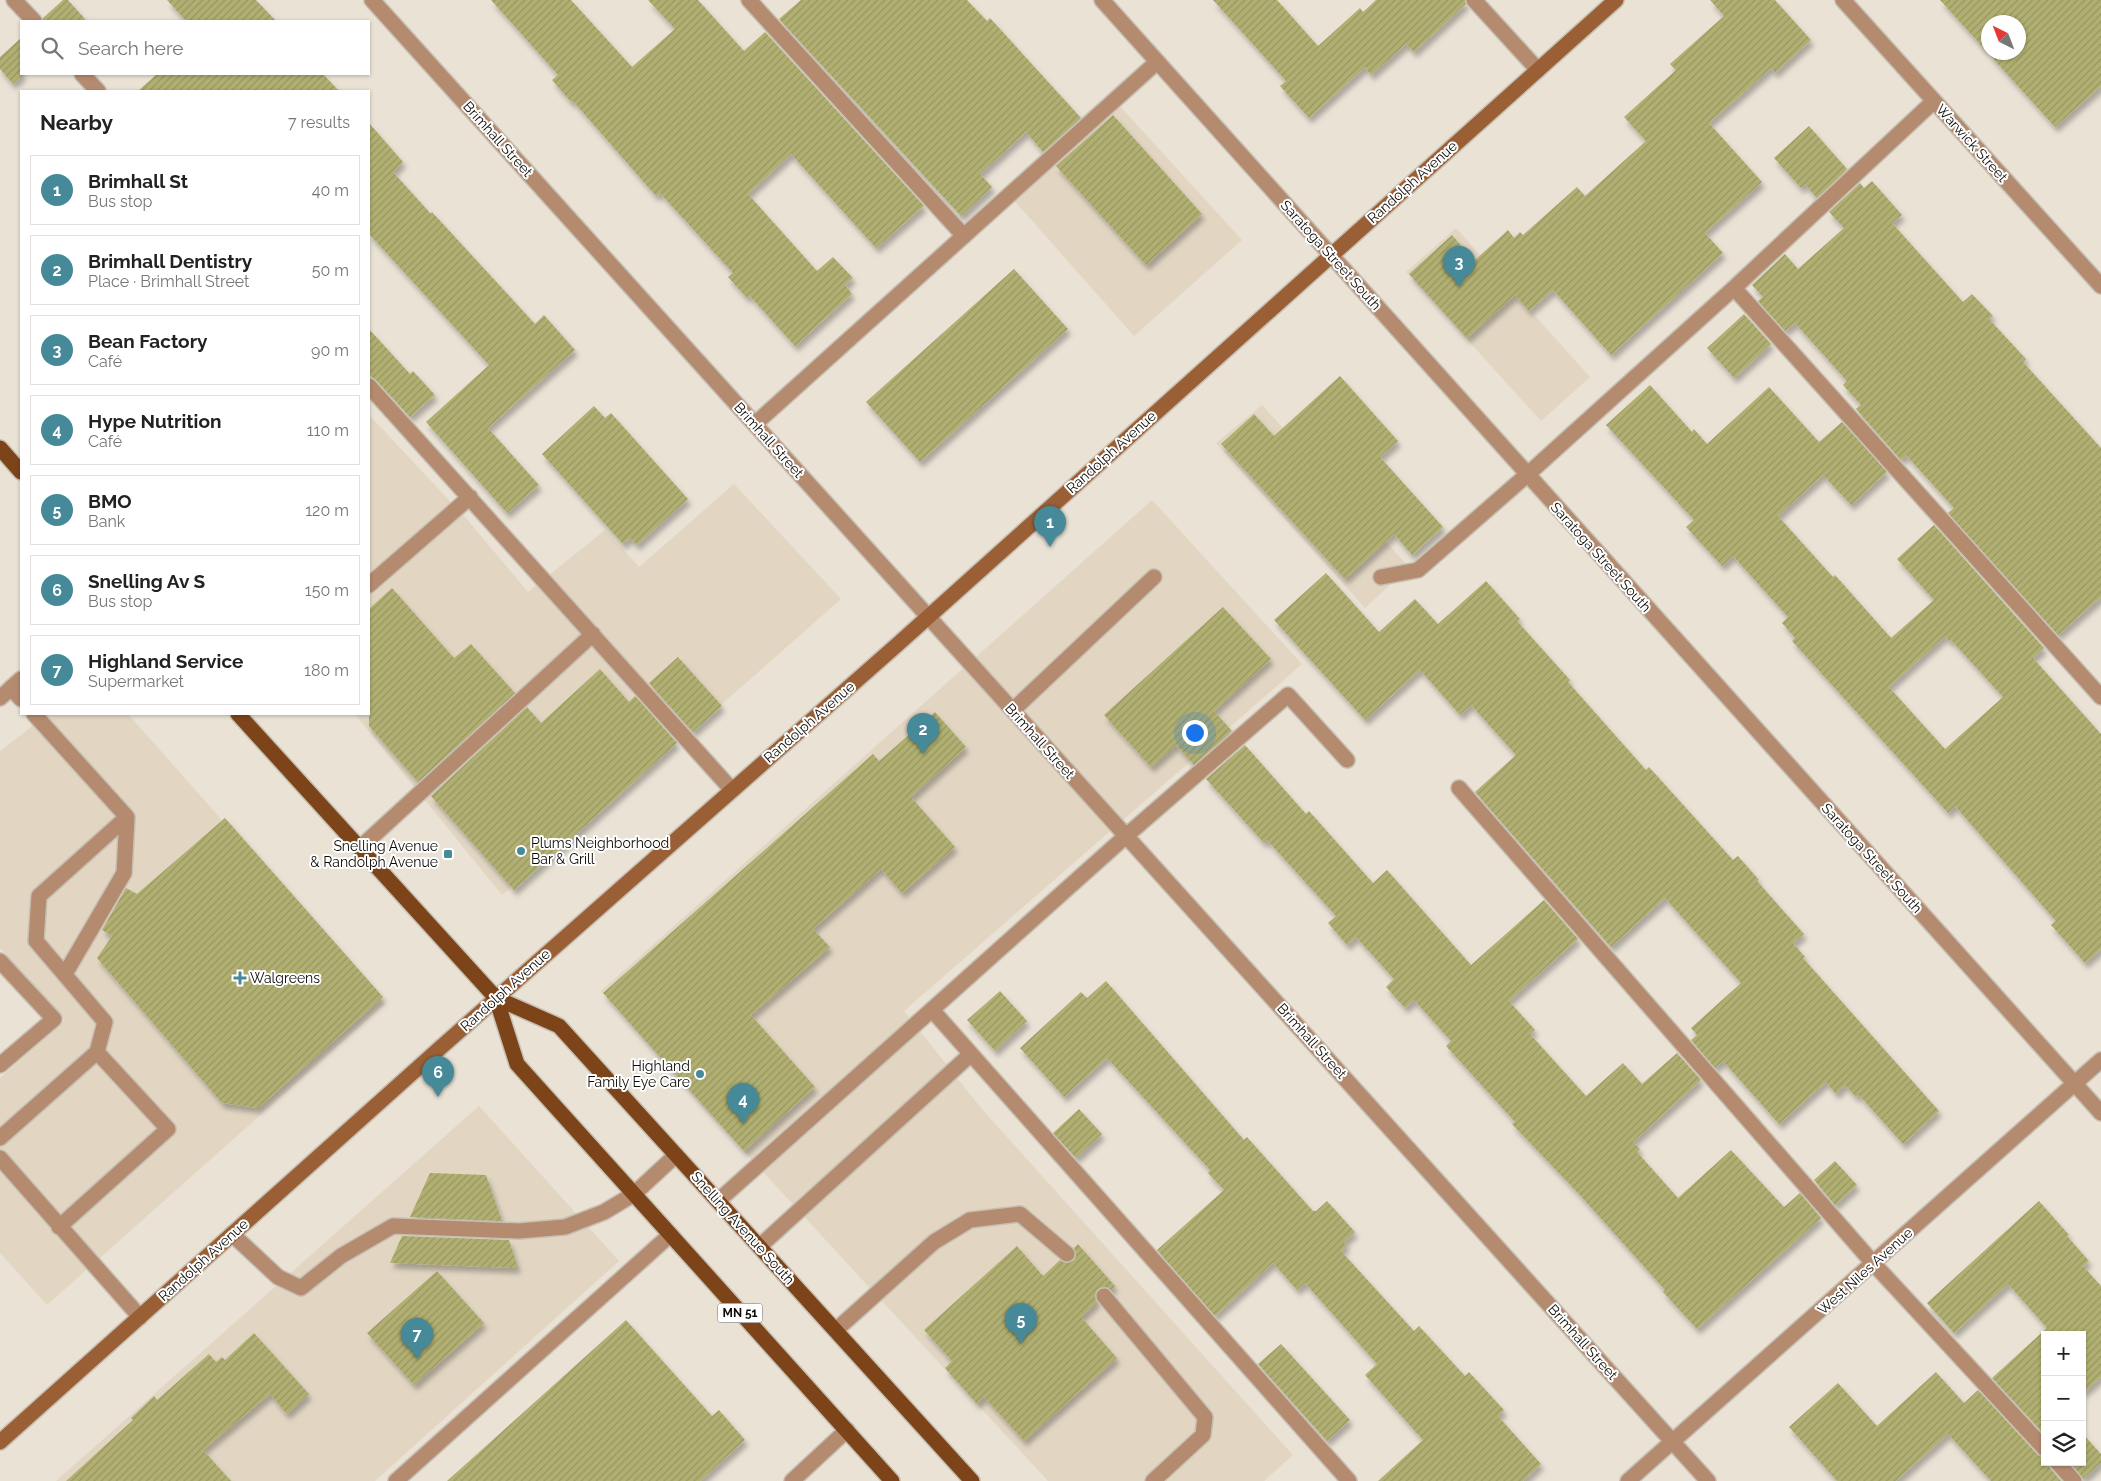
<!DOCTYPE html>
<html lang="en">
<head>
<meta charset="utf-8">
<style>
  body { margin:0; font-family:Raleway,sans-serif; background:#f6f6f6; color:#222 }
  .controls { position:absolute; right:15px; bottom:15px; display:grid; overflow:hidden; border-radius:0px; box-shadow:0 1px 4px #0004 }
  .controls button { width:45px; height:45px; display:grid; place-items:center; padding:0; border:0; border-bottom:1px solid #e0e0e0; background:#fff; color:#222; font:25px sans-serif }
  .compass { position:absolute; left:1981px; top:15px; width:45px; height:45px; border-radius:50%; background:#fff; box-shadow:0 1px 4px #0004; rotate:318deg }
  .you { position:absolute; left:1194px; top:732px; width:18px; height:18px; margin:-12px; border:4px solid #fff; border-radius:50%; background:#1a73e8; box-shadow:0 0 0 8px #1a73e833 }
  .badge { display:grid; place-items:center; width:32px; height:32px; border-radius:50%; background:#468999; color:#fff; font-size:16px; font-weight:700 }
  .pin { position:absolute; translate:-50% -41px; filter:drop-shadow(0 1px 2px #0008) }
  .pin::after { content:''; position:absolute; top:26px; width:18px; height:15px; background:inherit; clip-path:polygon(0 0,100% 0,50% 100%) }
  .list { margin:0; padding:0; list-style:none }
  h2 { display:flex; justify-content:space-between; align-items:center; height:65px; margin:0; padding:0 20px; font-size:21px }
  h2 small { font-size:16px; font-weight:400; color:#767676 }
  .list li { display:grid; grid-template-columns:32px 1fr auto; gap:15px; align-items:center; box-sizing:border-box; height:70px; margin:0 10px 10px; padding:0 10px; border:1px solid #e0e0e0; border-radius:0px }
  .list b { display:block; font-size:19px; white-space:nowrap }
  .list p { margin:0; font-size:16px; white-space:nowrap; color:#767676 }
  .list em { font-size:16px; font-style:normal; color:#767676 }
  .icon { flex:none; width:28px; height:28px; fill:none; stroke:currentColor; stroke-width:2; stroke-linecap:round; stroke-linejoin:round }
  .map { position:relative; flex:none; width:2101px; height:1481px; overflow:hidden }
  .search { position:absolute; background:#fff; box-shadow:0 1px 4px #0004; left:20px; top:20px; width:350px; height:55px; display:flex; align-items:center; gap:12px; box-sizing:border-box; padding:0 18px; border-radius:0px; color:#767676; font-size:19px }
  .panel { position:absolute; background:#fff; box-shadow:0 1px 4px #0004; left:20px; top:90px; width:350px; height:625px; border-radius:0px }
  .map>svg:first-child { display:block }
  .built { fill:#e2d6c3 }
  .building { fill:url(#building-hatch); fill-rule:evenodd; filter:url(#shadow) }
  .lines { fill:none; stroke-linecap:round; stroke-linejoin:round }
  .lane-casing { stroke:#c6c0b4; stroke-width:18 }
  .street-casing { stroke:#c6c0b4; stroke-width:18 }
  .secondary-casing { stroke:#c6c0b4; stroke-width:18 }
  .primary-casing { stroke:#c6c0b4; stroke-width:18 }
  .lane { stroke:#b58b70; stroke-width:15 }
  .street { stroke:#b58b70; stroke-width:15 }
  .secondary { stroke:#9b5f35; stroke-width:15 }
  .primary { stroke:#7e4419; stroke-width:15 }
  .poi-dot { fill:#468999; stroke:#fff; stroke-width:2 }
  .labels { text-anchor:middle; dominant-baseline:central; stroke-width:4; stroke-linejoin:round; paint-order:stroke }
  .shield { fill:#fff; stroke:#565451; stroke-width:1 }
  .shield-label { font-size:12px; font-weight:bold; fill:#0d0b07 }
  .street-label { font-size:14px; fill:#0d0b07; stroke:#fff }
  .poi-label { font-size:14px; fill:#0d0b07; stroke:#fff; text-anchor:start }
</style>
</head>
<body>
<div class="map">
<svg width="2101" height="1481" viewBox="0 0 2101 1481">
  <defs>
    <pattern id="building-hatch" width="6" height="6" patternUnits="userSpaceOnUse" patternTransform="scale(1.25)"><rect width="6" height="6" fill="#b1b072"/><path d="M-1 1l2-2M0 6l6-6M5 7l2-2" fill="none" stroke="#979661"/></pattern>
    <filter id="shadow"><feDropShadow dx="3" dy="5.5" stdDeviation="2.5" flood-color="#0004"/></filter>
  </defs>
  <rect width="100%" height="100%" fill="#e9e2d5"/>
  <!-- built -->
  <path class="built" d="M 1117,103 L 1242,240 L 1134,336 L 1012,198 Z
    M 1456,228 L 1590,377 L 1541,421 L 1406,272 Z
    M 1262,405 L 1409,567 L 1365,608 L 1216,443 Z
    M 369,415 L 465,517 L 528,592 L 605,530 L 639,567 L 734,484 L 841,599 L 596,815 L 502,895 L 355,714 L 369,714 Z
    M 1152,500 L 1302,664 L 904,1011 L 981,1108 L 1293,1455 L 1264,1481 L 1048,1481 L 703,1107 L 601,991 Z
    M 48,714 L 128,714 L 385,1004 L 47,1305 L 0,1253 L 0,1078 L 65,1020 L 0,948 L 0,751 Z
    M 479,1106 L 619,1261 L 375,1481 L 56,1481 Z"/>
  <!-- building -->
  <path class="building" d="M 63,0 L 68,0 L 85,19 L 83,21 L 43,21 L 43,18 Z
    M 167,0 L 256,0 L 276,21 L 186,21 Z
    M 491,0 L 571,0 L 632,67 L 675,29 L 648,0 L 698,0 L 744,51 L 765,32 L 924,206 L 876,248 L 791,154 L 748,194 L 817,271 L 833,257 L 853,278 L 845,285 L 852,294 L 795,346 L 749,295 L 747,298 L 728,277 L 733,273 L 660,193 L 656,196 L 573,101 L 571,102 L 552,80 L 558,75 Z
    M 801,0 L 967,0 L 987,21 L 990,18 L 1081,118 L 1043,152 L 1026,132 L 980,174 L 992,187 L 961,216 L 779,19 Z
    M 1213,0 L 1277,0 L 1318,46 L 1360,8 L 1363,12 L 1376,0 L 1465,0 L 1466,4 L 1414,52 L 1406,44 L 1371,75 L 1365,67 L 1309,118 L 1280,86 L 1286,81 Z
    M 1710,0 L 1775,0 L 1811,40 L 1775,73 L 1771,68 L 1709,123 L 1762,182 L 1705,233 L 1723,253 L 1611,355 L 1553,290 L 1529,311 L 1515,295 L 1467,338 L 1409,274 L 1452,235 L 1474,261 L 1508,230 L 1514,238 L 1520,232 L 1523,235 L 1577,187 L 1585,196 L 1646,141 L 1624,117 L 1676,70 L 1670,64 L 1724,16 Z
    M 1940,0 L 2101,0 L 2101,86 L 2055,127 ZM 1988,22 L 2018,22 L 2018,52 L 1988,52 Z
    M 21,38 L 21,74 L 24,74 L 13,84 L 0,69 L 0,57 Z
    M 157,74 L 323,74 L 339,91 L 138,91 Z
    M 1113,115 L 1202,214 L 1146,265 L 1056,166 Z
    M 369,123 L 403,162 L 393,172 L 431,214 L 432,212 L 535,324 L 544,315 L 575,350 L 488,428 L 539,485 L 507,513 L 426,422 L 489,365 L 369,234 Z
    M 1809,126 L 1847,169 L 1817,198 L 1805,184 L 1801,188 L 1774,158 Z
    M 1872,181 L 1902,215 L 1892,223 L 1963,302 L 1972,294 L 1993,316 L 1989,319 L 2026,359 L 2023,362 L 2101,448 L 2101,597 L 2058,635 L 1948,513 L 1954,508 L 1906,455 L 1901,460 L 1856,409 L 1861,405 L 1843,385 L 1847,381 L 1795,323 L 1785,331 L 1758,301 L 1763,297 L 1752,285 L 1785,254 L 1798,269 L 1844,228 L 1829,212 L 1860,183 L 1864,188 Z
    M 1014,269 L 1068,329 L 920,462 L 866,402 Z
    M 1744,314 L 1771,344 L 1734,378 L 1707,348 Z
    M 369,329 L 410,374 L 413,371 L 435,395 L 410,417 L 376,380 L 369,375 Z
    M 1340,376 L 1398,441 L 1380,457 L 1443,527 L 1412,555 L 1394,534 L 1345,579 L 1221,444 L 1254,414 L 1274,436 Z
    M 1650,385 L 1692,432 L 1694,429 L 1707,444 L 1769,387 L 1819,442 L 1842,422 L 1887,472 L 1851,505 L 1823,475 L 1778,516 L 1833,577 L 1835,575 L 1891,638 L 1934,600 L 1897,559 L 1934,525 L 2044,648 L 2033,658 L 2101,734 L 2101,949 L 2085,963 L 2051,925 L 2056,921 L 1955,806 L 1948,813 L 1792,641 L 1795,638 L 1782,623 L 1788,617 L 1733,556 L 1722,566 L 1686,527 L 1694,520 L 1606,425 ZM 1945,636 L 1950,642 L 1951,640 L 2003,697 L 1945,749 L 1889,687 Z
    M 594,406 L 605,418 L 611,413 L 688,499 L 637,545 L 630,538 L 623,544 L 542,454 Z
    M 1326,573 L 1379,632 L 1415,599 L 1438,624 L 1486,581 L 1520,619 L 1517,621 L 1570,680 L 1568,682 L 1646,770 L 1649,767 L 1733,860 L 1738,856 L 1759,880 L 1757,881 L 1804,934 L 1793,943 L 1805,957 L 1803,958 L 1939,1111 L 1903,1144 L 1859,1095 L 1856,1097 L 1845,1085 L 1836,1094 L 1826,1082 L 1779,1124 L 1723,1061 L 1715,1068 L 1691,1040 L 1697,1035 L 1691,1028 L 1741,983 L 1665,898 L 1611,947 L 1475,792 L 1516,755 L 1471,705 L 1460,715 L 1420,670 L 1365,720 L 1274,620 Z
    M 392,588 L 454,658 L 471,644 L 515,693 L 418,782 L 369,726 L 369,609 Z
    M 1223,607 L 1271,659 L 1214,711 L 1232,731 L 1194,765 L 1176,745 L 1151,767 L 1104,715 Z
    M 678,657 L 722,706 L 693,732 L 649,683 Z
    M 600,669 L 629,702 L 635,696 L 677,743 L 514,890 L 431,796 L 527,707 L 541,723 Z
    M 935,712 L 966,747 L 911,797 L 955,847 L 902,893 L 881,869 L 813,929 L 830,947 L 751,1015 L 815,1087 L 744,1151 L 603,993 L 873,754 L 879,761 Z
    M 1245,745 L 1306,814 L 1309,811 L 1373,883 L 1387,870 L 1471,965 L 1544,900 L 1578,939 L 1509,1001 L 1535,1030 L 1530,1034 L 1586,1096 L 1623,1063 L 1642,1084 L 1677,1053 L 1701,1080 L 1633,1142 L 1640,1149 L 1637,1152 L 1678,1198 L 1731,1150 L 1784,1207 L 1800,1193 L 1821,1218 L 1697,1329 L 1663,1292 L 1665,1290 L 1578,1193 L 1512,1124 L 1515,1122 L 1446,1046 L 1451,1041 L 1414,1000 L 1405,1008 L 1386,987 L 1394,979 L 1356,937 L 1347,945 L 1328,923 L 1336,916 L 1267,840 L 1264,843 L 1206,779 Z
    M 225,818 L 383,997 L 258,1108 L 222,1103 L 97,958 L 112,936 L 102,930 L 126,888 L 137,894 Z
    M 1106,981 L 1244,1140 L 1247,1137 L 1313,1211 L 1316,1211 L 1327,1201 L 1355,1232 L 1344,1242 L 1347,1246 L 1341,1251 L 1414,1331 L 1419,1326 L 1465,1376 L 1469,1372 L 1504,1410 L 1498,1416 L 1541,1464 L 1523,1481 L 1378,1481 L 1423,1440 L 1365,1375 L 1377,1364 L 1305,1283 L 1297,1290 L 1273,1263 L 1215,1316 L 1157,1250 L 1224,1190 L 1208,1173 L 1210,1170 L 1107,1058 L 1064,1097 L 1020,1048 L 1081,992 L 1087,998 Z
    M 1000,991 L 1027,1021 L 995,1051 L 967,1020 Z
    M 1079,1109 L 1102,1134 L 1076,1158 L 1053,1133 Z
    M 1835,1161 L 1857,1185 L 1835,1205 L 1814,1180 Z
    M 430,1173 L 486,1175 L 502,1221 L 410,1217 Z
    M 2039,1201 L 2069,1235 L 2067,1236 L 2089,1261 L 2083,1266 L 2101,1286 L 2101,1377 L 2082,1394 L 2082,1335 L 2045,1335 L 2045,1435 L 1992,1378 L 2047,1328 L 2008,1284 L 1954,1333 L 1927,1303 Z
    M 402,1236 L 509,1240 L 518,1268 L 390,1263 Z
    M 1078,1244 L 1115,1286 L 1111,1290 L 1103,1287 L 1098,1289 L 1095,1297 L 1097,1302 L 1081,1317 L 1117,1358 L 1024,1441 L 984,1397 L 977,1404 L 945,1368 L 952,1361 L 924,1330 L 1017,1246 L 1043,1276 L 1060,1260 L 1066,1263 L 1074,1260 L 1076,1255 L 1074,1248 Z
    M 437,1271 L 484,1323 L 414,1385 L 367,1333 Z
    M 626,1320 L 712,1416 L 719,1410 L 745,1440 L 700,1481 L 447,1481 Z
    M 254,1333 L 309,1394 L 287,1414 L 270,1394 L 203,1450 L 231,1481 L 66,1481 L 133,1420 L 131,1418 L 154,1396 L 157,1400 L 209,1354 L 216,1362 L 222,1357 L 225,1360 Z
    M 1281,1344 L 1350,1420 L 1327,1441 L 1258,1364 Z
    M 1936,1372 L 1964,1403 L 1978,1390 L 2038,1455 L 2045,1458 L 2045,1462 L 2048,1462 L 2050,1468 L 2061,1481 L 1991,1481 L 1948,1434 L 1896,1481 L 1837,1481 L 1789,1427 L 1838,1383 L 1877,1426 Z
    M 2082,1433 L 2101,1454 L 2101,1463 L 2083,1479 L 2070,1462 L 2082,1462 Z"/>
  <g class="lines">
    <defs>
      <path id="lane" d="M 14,0 L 34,21
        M 749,0 L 964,236
        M 1474,0 L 1538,70
        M 82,74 L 98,91
        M 1734,288 L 2101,697
        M 369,386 L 732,790
        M 755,424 L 1157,62
        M 1381,577 L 1418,570 L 1528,474 L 1734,288 L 1934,101
        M 369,585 L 470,497
        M 11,688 L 21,699
        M 1013,710 L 1154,577
        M 1459,788 L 1873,1263 L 2045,1449
        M 361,847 L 593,634
        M 0,961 L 54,1019 L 0,1065
        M 65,974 L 124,873 L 127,817
        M 933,1011 L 1349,1481
        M 0,1138 L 97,1052 L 105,1022 L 36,941 L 39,896 L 127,817 L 34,714
        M 0,1158 L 140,1317
        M 718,1201 L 1126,836 L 1288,695 L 1347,760
        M 59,1227 L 168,1129 L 97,1052
        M 232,1234 L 278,1277 L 301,1288 L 341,1256 L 393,1226 L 519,1231 L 565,1227 L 604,1212 L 634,1194 L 676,1155
        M 760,1246 L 971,1054
        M 1104,1296 L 1205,1417 L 1203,1435 L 1153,1481
        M 836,1330 L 934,1242 L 970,1220 L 1020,1214 L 1067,1254
        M 2057,1462 L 2074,1481
        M 396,1481 L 670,1235"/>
      <path id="street" d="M 372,0 L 1708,1481
        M 1102,0 L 2101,1113
        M 1843,0 L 2101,286
        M 0,698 L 21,679
        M 792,1481 L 847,1430
        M 1628,1481 L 2101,1060"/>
      <path id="secondary" d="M 0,1442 L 439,1049 L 898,644 L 1616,0"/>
      <path id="primary" d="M 0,448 L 21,472
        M 238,714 L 496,998 L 517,1064 L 892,1481
        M 496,998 L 559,1026 L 972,1481"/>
    </defs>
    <!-- lane casing -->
    <use href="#lane" class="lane-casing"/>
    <!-- street casing -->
    <use href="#street" class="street-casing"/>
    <!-- secondary casing -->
    <use href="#secondary" class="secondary-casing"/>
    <!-- primary casing -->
    <use href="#primary" class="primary-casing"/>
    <!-- lane -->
    <use href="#lane" class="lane"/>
    <!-- street -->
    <use href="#street" class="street"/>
    <!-- secondary -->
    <use href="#secondary" class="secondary"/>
    <!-- primary -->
    <use href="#primary" class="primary"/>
  </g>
  <!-- markers -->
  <g class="poi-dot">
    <circle cx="521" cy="851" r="5"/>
    <rect x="443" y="849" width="10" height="10" rx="2.5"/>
    <path d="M237.5 970.5h5v5h5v5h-5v5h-5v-5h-5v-5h5z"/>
    <circle cx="700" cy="1074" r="5"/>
  </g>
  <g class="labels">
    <!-- shield labels -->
    <rect class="shield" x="717.5" y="1303.5" width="45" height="19" rx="4"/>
    <g class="shield-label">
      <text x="740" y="1313">MN 51</text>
    </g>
    <!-- street labels -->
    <g class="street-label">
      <text transform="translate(498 139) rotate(48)">Brimhall Street</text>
      <text transform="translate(1972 143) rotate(48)">Warwick Street</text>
      <text transform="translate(1412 182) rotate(-42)">Randolph Avenue</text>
      <text transform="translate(1331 255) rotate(48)">Saratoga Street South</text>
      <text transform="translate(769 440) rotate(48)">Brimhall Street</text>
      <text transform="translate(1111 452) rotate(-42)">Randolph Avenue</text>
      <text transform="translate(1601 557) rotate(48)">Saratoga Street South</text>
      <text transform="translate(809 722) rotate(-41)">Randolph Avenue</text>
      <text transform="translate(1040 741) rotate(48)">Brimhall Street</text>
      <text transform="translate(1872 858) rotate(48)">Saratoga Street South</text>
      <text transform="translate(505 990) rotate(-42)">Randolph Avenue</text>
      <text transform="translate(1312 1041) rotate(48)">Brimhall Street</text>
      <text transform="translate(743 1228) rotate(48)">Snelling Avenue South</text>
      <text transform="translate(203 1260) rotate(-42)">Randolph Avenue</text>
      <text transform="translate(1865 1271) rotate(-42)">West Niles Avenue</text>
      <text transform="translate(1583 1342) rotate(48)">Brimhall Street</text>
    </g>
    <!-- poi labels -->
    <g class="poi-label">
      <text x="531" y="843">Plums Neighborhood<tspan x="531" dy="16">Bar &amp; Grill</tspan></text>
      <text x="438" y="846" text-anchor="end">Snelling Avenue<tspan x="438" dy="16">&amp; Randolph Avenue</tspan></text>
      <text x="250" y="978">Walgreens</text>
      <text x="690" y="1066" text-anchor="end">Highland<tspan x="690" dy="16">Family Eye Care</tspan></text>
    </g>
  </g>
</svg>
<div class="controls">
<button>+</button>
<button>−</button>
<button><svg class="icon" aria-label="layers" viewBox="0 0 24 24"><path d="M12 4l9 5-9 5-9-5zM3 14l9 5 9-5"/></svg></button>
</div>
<svg class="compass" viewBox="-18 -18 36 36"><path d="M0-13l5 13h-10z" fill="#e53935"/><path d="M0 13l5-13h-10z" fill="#767676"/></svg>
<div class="you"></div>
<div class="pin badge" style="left:1050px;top:547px">1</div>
<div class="pin badge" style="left:923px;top:754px">2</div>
<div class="pin badge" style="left:1459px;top:287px">3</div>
<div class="pin badge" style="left:743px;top:1124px">4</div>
<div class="pin badge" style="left:1021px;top:1344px">5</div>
<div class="pin badge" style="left:438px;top:1097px">6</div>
<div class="pin badge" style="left:417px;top:1359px">7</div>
<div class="search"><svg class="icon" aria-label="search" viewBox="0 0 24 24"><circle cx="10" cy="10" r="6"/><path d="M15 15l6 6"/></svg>Search here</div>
<section class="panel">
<h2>Nearby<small>7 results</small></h2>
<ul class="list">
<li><span class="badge">1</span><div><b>Brimhall St</b><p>Bus stop</p></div><em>40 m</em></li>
<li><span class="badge">2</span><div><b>Brimhall Dentistry</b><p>Place · Brimhall Street</p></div><em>50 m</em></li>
<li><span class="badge">3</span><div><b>Bean Factory</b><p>Café</p></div><em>90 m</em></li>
<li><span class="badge">4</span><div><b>Hype Nutrition</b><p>Café</p></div><em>110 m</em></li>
<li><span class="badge">5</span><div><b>BMO</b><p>Bank</p></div><em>120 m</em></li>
<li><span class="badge">6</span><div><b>Snelling Av S</b><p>Bus stop</p></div><em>150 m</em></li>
<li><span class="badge">7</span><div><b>Highland Service</b><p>Supermarket</p></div><em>180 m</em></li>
</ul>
</section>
</div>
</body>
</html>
